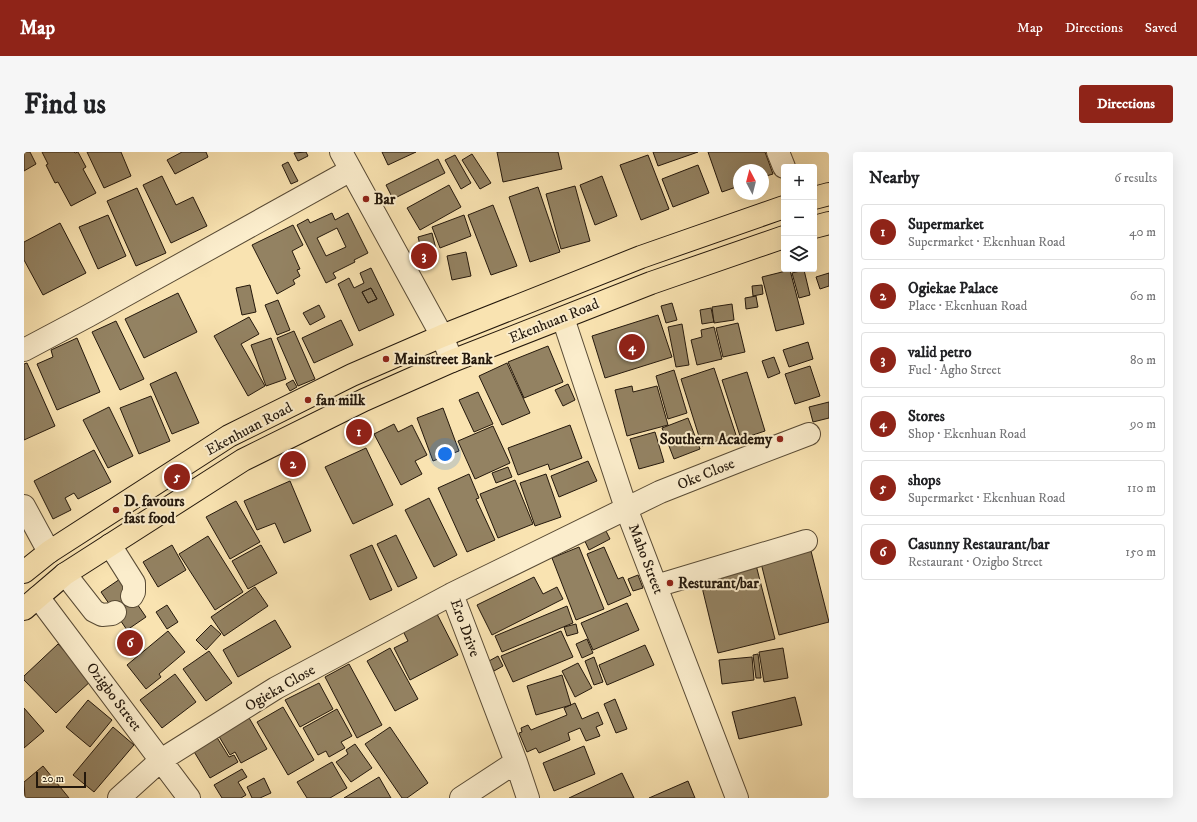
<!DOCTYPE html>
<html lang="en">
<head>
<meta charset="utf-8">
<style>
  body { margin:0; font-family:"IM FELL DW Pica",serif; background:#f6f6f6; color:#202124 }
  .controls { position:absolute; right:12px; top:12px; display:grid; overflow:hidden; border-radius:4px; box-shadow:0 4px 16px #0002 }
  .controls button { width:36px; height:36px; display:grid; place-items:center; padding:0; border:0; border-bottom:1px solid #e0e0e0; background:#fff; color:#202124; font:20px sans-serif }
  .compass { position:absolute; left:709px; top:12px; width:36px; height:36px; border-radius:50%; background:#fff; box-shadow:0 4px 16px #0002; rotate:353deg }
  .scale { position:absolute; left:12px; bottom:10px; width:50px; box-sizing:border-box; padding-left:4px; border:2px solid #24180c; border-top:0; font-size:11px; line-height:14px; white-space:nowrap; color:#24180c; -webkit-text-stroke:3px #fbedcc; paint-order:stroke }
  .you { position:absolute; left:421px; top:302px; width:14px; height:14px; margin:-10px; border:3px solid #fff; border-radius:50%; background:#1a73e8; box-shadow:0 0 0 6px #1a73e833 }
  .badge { display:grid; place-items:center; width:26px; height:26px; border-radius:50%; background:#8f2418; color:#fff; font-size:13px; font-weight:700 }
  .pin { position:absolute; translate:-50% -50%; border:2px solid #fff; box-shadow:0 1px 4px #0006 }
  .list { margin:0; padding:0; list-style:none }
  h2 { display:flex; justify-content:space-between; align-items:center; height:52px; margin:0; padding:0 16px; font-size:17px }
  h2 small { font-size:13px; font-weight:400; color:#757577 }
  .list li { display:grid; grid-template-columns:26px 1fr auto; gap:12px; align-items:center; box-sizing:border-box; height:56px; margin:0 8px 8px; padding:0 8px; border:1px solid #e0e0e0; border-radius:4px }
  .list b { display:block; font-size:15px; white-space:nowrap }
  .list p { margin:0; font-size:13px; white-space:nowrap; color:#757577 }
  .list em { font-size:13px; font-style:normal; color:#757577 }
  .icon { flex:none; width:22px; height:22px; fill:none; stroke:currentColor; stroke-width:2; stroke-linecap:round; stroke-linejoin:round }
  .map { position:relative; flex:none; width:805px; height:646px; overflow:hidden; border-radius:4px }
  header { display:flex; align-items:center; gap:24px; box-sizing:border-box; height:56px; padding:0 20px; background:#8f2418; color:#fff }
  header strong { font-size:19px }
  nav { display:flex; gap:22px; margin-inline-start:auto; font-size:14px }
  .intro { display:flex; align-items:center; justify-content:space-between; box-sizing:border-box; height:96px; padding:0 24px }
  h1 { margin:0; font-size:28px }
  .button { padding:10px 18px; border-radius:4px; background:#8f2418; color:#fff; font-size:14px; font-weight:700 }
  main { display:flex; gap:24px; padding:0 24px }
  aside { flex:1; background:#fff; border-radius:4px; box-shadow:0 4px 16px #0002 }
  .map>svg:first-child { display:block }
  .building { fill:#938262; stroke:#24180c; fill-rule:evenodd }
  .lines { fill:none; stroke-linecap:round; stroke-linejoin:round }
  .minor-casing { stroke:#594b35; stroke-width:24 }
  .major-casing { stroke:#24180c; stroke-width:24 }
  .minor { stroke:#fbedcc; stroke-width:22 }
  .major { stroke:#f9e3b1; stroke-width:22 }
  .poi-dot { fill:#8f2418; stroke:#fbedcc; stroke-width:1.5 }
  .labels { text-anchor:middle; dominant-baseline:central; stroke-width:4; stroke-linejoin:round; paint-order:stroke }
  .poi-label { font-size:15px; font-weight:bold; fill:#24180c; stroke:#fbedcc; text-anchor:start }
  .street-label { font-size:15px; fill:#24180c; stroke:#fbedcc }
</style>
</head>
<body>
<header>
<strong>Map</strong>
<nav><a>Map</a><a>Directions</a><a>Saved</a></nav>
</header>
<div class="intro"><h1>Find us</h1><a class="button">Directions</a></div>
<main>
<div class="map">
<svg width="805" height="646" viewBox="0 0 805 646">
  <rect width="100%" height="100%" fill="#f9e3b1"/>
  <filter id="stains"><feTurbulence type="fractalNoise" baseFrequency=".005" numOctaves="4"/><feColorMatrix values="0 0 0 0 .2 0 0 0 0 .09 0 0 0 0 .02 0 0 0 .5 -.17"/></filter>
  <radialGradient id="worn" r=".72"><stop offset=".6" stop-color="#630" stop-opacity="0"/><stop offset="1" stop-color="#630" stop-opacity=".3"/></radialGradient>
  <!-- building -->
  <path class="building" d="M 0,0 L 6,0 L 12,12 L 0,19 Z
    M 18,0 L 50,0 L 51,1 L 54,0 L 62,15 L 59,17 L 72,41 L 47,54 L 34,30 L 31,31 L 22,13 L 24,12 Z
    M 63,0 L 97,0 L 107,24 L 80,36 Z
    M 158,0 L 182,0 L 184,5 L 151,22 L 143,8 Z
    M 282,0 L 284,4 L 274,9 L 270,1 Z
    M 358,0 L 392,0 L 364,13 Z
    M 473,0 L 534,0 L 538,17 L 479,30 Z
    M 629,0 L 674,0 L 634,14 Z
    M 684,0 L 741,0 L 749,22 L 739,25 L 739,18 L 715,18 L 715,34 L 698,40 Z
    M 448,2 L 467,31 L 456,37 L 438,8 Z
    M 431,3 L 447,31 L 437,37 L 421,8 Z
    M 624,3 L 645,57 L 617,68 L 596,13 Z
    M 414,7 L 421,21 L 369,47 L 362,33 Z
    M 264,10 L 274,29 L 267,32 L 258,13 Z
    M 674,13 L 685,41 L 649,55 L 638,27 Z
    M 138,24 L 152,53 L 169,45 L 183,74 L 147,91 L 119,33 Z
    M 578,24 L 593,64 L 571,73 L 556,33 Z
    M 425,33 L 437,55 L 396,78 L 383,56 Z
    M 551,34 L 566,89 L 537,97 L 522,42 Z
    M 514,35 L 536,100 L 506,110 L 485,45 Z
    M 113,36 L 142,101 L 112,114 L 83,49 Z
    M 469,53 L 493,114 L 467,123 L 444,63 Z
    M 308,61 L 311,68 L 324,61 L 344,101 L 330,108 L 331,110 L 309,121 L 312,126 L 302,131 L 273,73 L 284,67 L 286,71 ZM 313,76 L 322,95 L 302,104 L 293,86 Z
    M 84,63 L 102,104 L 74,117 L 55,75 Z
    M 440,63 L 447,84 L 416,96 L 408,75 Z
    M 36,71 L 62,121 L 19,143 L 0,108 L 0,90 Z
    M 269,73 L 279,93 L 268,99 L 276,117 L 273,118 L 276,124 L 269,128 L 271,132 L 253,142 L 228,93 Z
    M 408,81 L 413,101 L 399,105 L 394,85 Z
    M 442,100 L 447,124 L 428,128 L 423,104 Z
    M 347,116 L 370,163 L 335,179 L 314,132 L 325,126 L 330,136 L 340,131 L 336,121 ZM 347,136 L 353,147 L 344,151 L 338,140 Z
    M 766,118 L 780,172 L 752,179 L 738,125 Z
    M 780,118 L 786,143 L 775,146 L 768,121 Z
    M 805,121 L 805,134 L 796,137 L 792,125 Z
    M 226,133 L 232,160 L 218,163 L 212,136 Z
    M 738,133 L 739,142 L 729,144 L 728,134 Z
    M 347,136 L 353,147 L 344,151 L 338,140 Z
    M 154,141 L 173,180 L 120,206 L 101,167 Z
    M 732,144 L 734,155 L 722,157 L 721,146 Z
    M 254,148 L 266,178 L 253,183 L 241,153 Z
    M 648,151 L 653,168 L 642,171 L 637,154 Z
    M 708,152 L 710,168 L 690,171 L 688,155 Z
    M 295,153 L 301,165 L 286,173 L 279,161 Z
    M 687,156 L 690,170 L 678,172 L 676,158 Z
    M 634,163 L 648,205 L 581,226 L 568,184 Z
    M 225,165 L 235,182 L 217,192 L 241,234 L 224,244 L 190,184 Z
    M 317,168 L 329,193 L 290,211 L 278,186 Z
    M 92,169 L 120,227 L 96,238 L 68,180 Z
    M 714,171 L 721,200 L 699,205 L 692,176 Z
    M 658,172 L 665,213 L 652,215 L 644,175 Z
    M 690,175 L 698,207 L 673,213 L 667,188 L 678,185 L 677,178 Z
    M 270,179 L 291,227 L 274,234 L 253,186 Z
    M 53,186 L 76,240 L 33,258 L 13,212 L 29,205 L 27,198 Z
    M 247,186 L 262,227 L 242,234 L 227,193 Z
    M 784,190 L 789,207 L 765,215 L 759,198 Z
    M 524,194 L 539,230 L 500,246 L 484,210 Z
    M 750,205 L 756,221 L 744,226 L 738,209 Z
    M 3,211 L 31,274 L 0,288 L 0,212 Z
    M 483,211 L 506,261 L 478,273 L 455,224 Z
    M 786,214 L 796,244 L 771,252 L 761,222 Z
    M 690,216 L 712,283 L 678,294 L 657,227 Z
    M 650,218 L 663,261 L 644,267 L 632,224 Z
    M 152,220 L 175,271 L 148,282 L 126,232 Z
    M 723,220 L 741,279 L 717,287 L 698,228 Z
    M 269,228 L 273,235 L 266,239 L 262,232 Z
    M 544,232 L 551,248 L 539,254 L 531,238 Z
    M 608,234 L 609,240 L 633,234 L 644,273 L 603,284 L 591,238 Z
    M 454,240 L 469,272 L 450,280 L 435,248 Z
    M 127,244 L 146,289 L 115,302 L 96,256 Z
    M 805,250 L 805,266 L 789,270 L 785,255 Z
    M 85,255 L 109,304 L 84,316 L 59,268 Z
    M 419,256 L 435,299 L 409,309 L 393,266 Z
    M 664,266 L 676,297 L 650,307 L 638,276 Z
    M 370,272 L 374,280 L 388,273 L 403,303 L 391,309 L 398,322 L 377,333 L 350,282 Z
    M 546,273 L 558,306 L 526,318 L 524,312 L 494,323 L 484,296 Z
    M 469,274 L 486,311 L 451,327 L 434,289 Z
    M 631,280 L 640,310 L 615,317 L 606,287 Z
    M 342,296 L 369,353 L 329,372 L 301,315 Z
    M 70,298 L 87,330 L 54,347 L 50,341 L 41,346 L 47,358 L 29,367 L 10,329 Z
    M 564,309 L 573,329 L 535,345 L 527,324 Z
    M 484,315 L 488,325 L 472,331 L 468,321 Z
    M 445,322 L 455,346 L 452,347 L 471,388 L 443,400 L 414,336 Z
    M 522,322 L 537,365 L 511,374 L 496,331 Z
    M 491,328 L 509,372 L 474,386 L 456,342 Z
    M 266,329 L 287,379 L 260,391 L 251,371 L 233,378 L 220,349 Z
    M 405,346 L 433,403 L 410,415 L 381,358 Z
    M 212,349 L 236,390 L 206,407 L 182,365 Z
    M 580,375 L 586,387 L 565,398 L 559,385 Z
    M 372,383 L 393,426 L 374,435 L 353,392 Z
    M 184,384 L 219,440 L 191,458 L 155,402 Z
    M 148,393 L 162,418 L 134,435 L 119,410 Z
    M 237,393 L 253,421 L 224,437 L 208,409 Z
    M 348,393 L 368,438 L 346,448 L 326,403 Z
    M 555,395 L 580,457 L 552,468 L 528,406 Z
    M 580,395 L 594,427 L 599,425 L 607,443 L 584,453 L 563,402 Z
    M 787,399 L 805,470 L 755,483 L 737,411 Z
    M 732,413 L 751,487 L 694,501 L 676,427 Z
    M 614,423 L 619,436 L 609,439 L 604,427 Z
    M 510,425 L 519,442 L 533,435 L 539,447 L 468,483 L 453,453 Z
    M 96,427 L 122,465 L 103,478 L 77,440 Z
    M 231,435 L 244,454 L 200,484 L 187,465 Z
    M 603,451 L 615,478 L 569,498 L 557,471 Z
    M 143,453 L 154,470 L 143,477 L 132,460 Z
    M 543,454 L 549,471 L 478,500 L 471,484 Z
    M 412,460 L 434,503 L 386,528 L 370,496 L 384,489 L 378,477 Z
    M 251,468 L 267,495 L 214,525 L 199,498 Z
    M 552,472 L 554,481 L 543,484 L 540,475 Z
    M 187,473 L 197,482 L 182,498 L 172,488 Z
    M 144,479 L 161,500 L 135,522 L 137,525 L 122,537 L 103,513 Z
    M 537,479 L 549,505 L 489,530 L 477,504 Z
    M 563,487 L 569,501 L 558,506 L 552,492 Z
    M 34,492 L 68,528 L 32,561 L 0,528 L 0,524 Z
    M 621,493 L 630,513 L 583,533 L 575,513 Z
    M 366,496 L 394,547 L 371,559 L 343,509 Z
    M 759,496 L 764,526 L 740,530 L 735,500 Z
    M 185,499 L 208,531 L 182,549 L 159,517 Z
    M 734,502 L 737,526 L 732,526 L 729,503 Z
    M 474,504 L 479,514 L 470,519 L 465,509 Z
    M 570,505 L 579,530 L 570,533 L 561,509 Z
    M 728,505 L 730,528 L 698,532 L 695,508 Z
    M 554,511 L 568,536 L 551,545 L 538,519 Z
    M 325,512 L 358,573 L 333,586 L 301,525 Z
    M 151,522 L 172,550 L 138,576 L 116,548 Z
    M 538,523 L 547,553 L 512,563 L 503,534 Z
    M 295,531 L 309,557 L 276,575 L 261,548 Z
    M 771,545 L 778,573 L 715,587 L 708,560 Z
    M 591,547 L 603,577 L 592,581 L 580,552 Z
    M 64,548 L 88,568 L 66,595 L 42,575 Z
    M 551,551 L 558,567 L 574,560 L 579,572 L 572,575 L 576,584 L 562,589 L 556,576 L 544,581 L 546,588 L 515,601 L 512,596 L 503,600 L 495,581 L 498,580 L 497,576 L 504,573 L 507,578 L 543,563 L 540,556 Z
    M 259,555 L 290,608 L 264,623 L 233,570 Z
    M 0,556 L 20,579 L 0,596 Z
    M 313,557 L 328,584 L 317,590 L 321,596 L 305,605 L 302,599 L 294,603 L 279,576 Z
    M 224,564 L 243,597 L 217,611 L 211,600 L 206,603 L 193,581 Z
    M 89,575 L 110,593 L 70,640 L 49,623 Z
    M 366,575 L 404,631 L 383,646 L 378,646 L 341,592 Z
    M 189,579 L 205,605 L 210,603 L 214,610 L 186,626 L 166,593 Z
    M 331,592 L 348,616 L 327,630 L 312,610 L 324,602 L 322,598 Z
    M 560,594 L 571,622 L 530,639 L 519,611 Z
    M 308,610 L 323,636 L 306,646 L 283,646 L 273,630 Z
    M 19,614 L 45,646 L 1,646 L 0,630 Z
    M 218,617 L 223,625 L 214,630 L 222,643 L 217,646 L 198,646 L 190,633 Z
    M 598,621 L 610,646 L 545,646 Z
    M 355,625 L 367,646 L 320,646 Z
    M 240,626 L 247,641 L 236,646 L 228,646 L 223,635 Z
    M 664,629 L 671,646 L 625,646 Z"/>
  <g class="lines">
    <defs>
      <path id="minor" d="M 317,0 L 418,184 L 428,209
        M 754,0 L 760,15
        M 539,166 L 602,356 L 713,646
        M 0,198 L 64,164 L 327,18
        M 0,354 L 25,400
        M 86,393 L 110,431 L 110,440 L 108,444
        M 41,422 L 70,459 L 78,463 L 88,462 L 91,460
        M 632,434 L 782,389
        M 428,442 L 492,610 L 504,646
        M 14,445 L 165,646
        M 95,646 L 137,608 L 252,536 L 428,442 L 636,340 L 717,308 L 785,282
        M 437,646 L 492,610"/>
      <path id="major" d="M 790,46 L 805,42
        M 790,75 L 805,71
        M 0,420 L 25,400 L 205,284 L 328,223 L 418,184 L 617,105 L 760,55
        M 0,457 L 41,422 L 219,308 L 340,248 L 428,209 L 627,131 L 760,85"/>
    </defs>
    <!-- minor casing -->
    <use href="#minor" class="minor-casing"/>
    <!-- major casing -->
    <use href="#major" class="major-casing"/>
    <!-- minor -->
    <use href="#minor" class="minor"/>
    <!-- major -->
    <use href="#major" class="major"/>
  </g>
  <!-- markers -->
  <g class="poi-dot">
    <circle cx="342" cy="47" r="4"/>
    <circle cx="362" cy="207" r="4"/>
    <circle cx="284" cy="248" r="4"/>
    <circle cx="756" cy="287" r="4"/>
    <circle cx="92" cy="358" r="4"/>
    <circle cx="646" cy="431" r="4"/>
  </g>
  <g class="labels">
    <!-- poi labels -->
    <g class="poi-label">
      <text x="350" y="47">Bar</text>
      <text x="370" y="207">Mainstreet Bank</text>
      <text x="292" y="248">fan milk</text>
      <text x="748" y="287" text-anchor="end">Southern Academy</text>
      <text x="100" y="349">D. favours<tspan x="100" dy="17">fast food</tspan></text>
      <text x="654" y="431">Resturant/bar</text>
    </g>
    <!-- street labels -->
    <g class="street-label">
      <text transform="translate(530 169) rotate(-22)">Ekenhuan Road</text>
      <text transform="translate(225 277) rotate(-28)">Ekenhuan Road</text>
      <text transform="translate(682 322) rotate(-22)">Oke Close</text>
      <text transform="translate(622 407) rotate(69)">Maho Street</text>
      <text transform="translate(441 476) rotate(70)">Ero Drive</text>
      <text transform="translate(256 536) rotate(-30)">Ogieka Close</text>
      <text transform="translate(90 545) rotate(53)">Ozigbo Street</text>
    </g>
  </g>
  <rect width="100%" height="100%" filter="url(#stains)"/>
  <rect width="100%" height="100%" fill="url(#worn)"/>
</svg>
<div class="controls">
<button>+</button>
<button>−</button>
<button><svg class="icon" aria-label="layers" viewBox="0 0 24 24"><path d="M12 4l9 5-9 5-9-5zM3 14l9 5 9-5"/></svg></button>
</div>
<svg class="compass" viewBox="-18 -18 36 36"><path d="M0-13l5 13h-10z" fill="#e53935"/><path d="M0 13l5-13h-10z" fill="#757577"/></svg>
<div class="scale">20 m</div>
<div class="you"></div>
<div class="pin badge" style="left:335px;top:280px">1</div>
<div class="pin badge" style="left:269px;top:312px">2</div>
<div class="pin badge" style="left:400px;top:104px">3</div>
<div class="pin badge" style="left:608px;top:195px">4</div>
<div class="pin badge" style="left:153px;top:325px">5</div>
<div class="pin badge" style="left:106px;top:491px">6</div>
</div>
<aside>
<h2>Nearby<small>6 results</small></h2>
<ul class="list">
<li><span class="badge">1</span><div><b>Supermarket</b><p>Supermarket · Ekenhuan Road</p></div><em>40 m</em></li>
<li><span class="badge">2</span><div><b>Ogiekae Palace</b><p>Place · Ekenhuan Road</p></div><em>60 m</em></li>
<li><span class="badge">3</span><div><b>valid petro</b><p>Fuel · Agho Street</p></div><em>80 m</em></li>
<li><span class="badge">4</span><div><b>Stores</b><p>Shop · Ekenhuan Road</p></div><em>90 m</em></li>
<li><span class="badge">5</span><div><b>shops</b><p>Supermarket · Ekenhuan Road</p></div><em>110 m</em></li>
<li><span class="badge">6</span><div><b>Casunny Restaurant/bar</b><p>Restaurant · Ozigbo Street</p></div><em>150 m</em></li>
</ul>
</aside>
</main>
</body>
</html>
